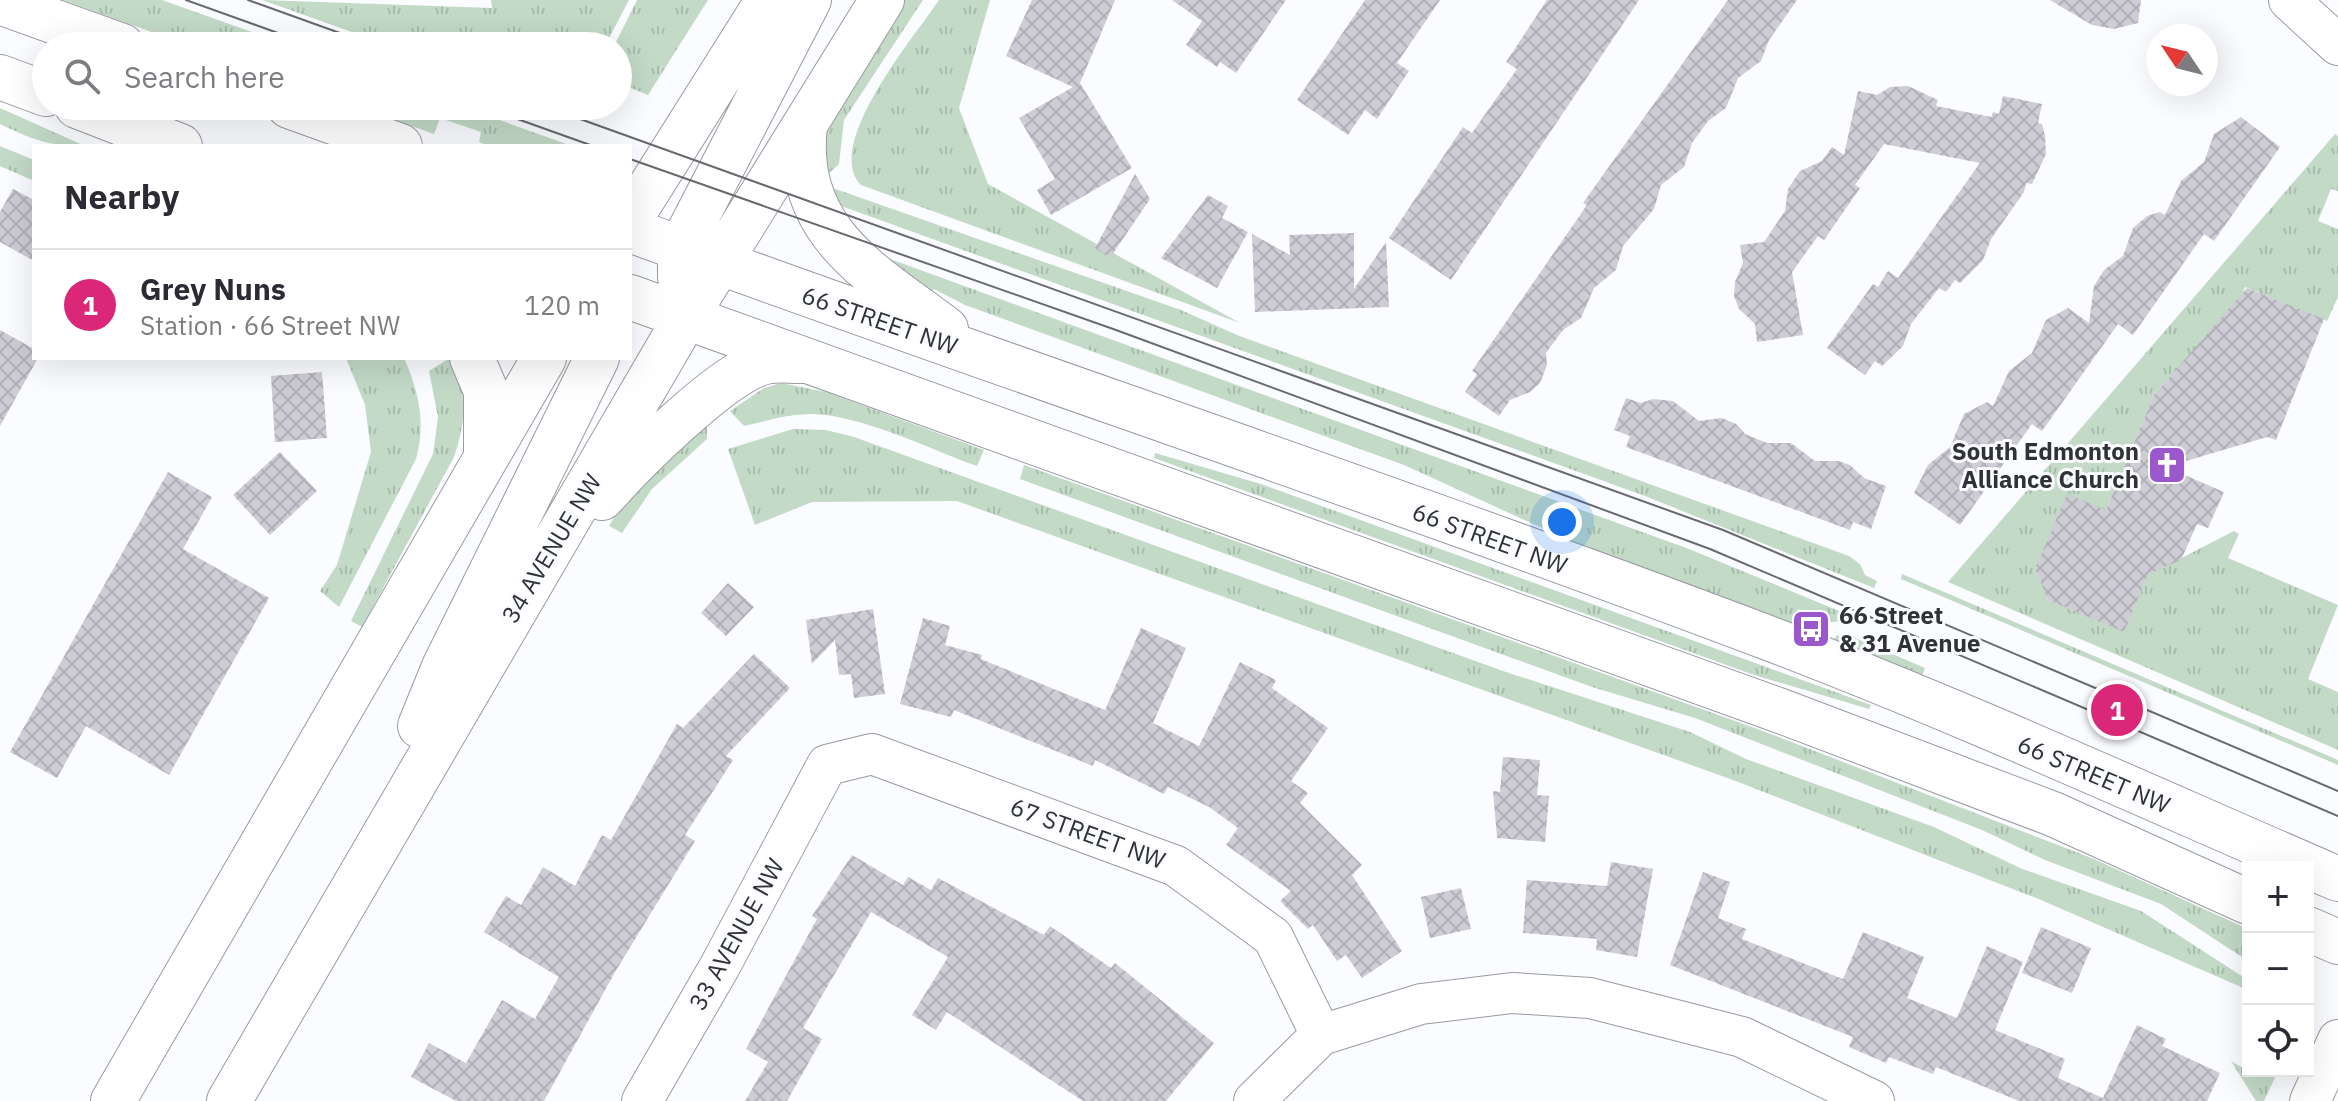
<!DOCTYPE html>
<html lang="en">
<head>
<meta charset="utf-8">
<style>
  body { margin:0; font-family:"IBM Plex Sans",sans-serif; background:#f2f2f3; color:#2b2b33 }
  .controls { position:absolute; right:24px; bottom:24px; display:grid; overflow:hidden; border-radius:0px; box-shadow:0 8px 32px #0002 }
  .controls button { width:72px; height:72px; display:grid; place-items:center; padding:0; border:0; border-bottom:2px solid #e1e1e2; background:#fff; color:#2b2b33; font:40px sans-serif }
  .compass { position:absolute; left:2146px; top:24px; width:72px; height:72px; border-radius:50%; background:#fff; box-shadow:0 8px 32px #0002; rotate:305deg }
  .you { position:absolute; left:1562px; top:522px; width:28px; height:28px; margin:-20px; border:6px solid #fff; border-radius:50%; background:#1a73e8; box-shadow:0 0 0 12px #1a73e833 }
  .badge { display:grid; place-items:center; width:52px; height:52px; border-radius:50%; background:#db2777; color:#fff; font-size:26px; font-weight:700 }
  .pin { position:absolute; translate:-50% -50%; border:4px solid #fff; box-shadow:0 2px 8px #0006 }
  .list { margin:0; padding:0; list-style:none }
  h2 { display:flex; justify-content:space-between; align-items:center; height:104px; margin:0; padding:0 32px; font-size:34px }
  h2 small { font-size:26px; font-weight:400; color:#7c7c81 }
  .list li { display:grid; grid-template-columns:52px 1fr auto; gap:24px; align-items:center; box-sizing:border-box; height:112px; padding:0 32px; border-top:2px solid #e1e1e2 }
  .list b { display:block; font-size:30px; white-space:nowrap }
  .list p { margin:0; font-size:26px; white-space:nowrap; color:#7c7c81 }
  .list em { font-size:26px; font-style:normal; color:#7c7c81 }
  .icon { flex:none; width:44px; height:44px; fill:none; stroke:currentColor; stroke-width:2; stroke-linecap:round; stroke-linejoin:round }
  .map { position:relative; flex:none; width:2338px; height:1101px; overflow:hidden }
  .search { position:absolute; background:#fff; box-shadow:0 8px 32px #0002; left:32px; top:32px; width:600px; height:88px; display:flex; align-items:center; gap:20px; box-sizing:border-box; padding:0 28px; border-radius:44px; color:#7c7c81; font-size:30px }
  .panel { position:absolute; background:#fff; box-shadow:0 8px 32px #0002; left:32px; top:144px; width:600px; height:216px; border-radius:0px }
  .map>svg:first-child { display:block }
  .grass { fill:url(#grass-tufts) }
  .building { fill:url(#building-cross-hatch) }
  .lines { fill:none; stroke-linecap:round; stroke-linejoin:round }
  .minor-casing { stroke:#9a9ba3; stroke-width:42 }
  .major-casing { stroke:#9a9ba3; stroke-width:46 }
  .minor { stroke:#fff; stroke-width:40 }
  .major { stroke:#fff; stroke-width:44 }
  .tram { stroke:#696a6d; stroke-width:2 }
  .labels { text-anchor:middle; dominant-baseline:central; stroke-width:6; stroke-linejoin:round; paint-order:stroke }
  .street-label { font-size:24px; fill:#313235; stroke:#fbfcff }
  .poi-label { font-size:24px; font-weight:bold; fill:#313235; stroke:#fbfcff; text-anchor:end }
</style>
</head>
<body>
<div class="map">
<svg width="2338" height="1101" viewBox="0 0 2338 1101">
  <defs>
    <pattern id="grass-tufts" width="24" height="20" patternUnits="userSpaceOnUse" patternTransform="scale(2)"><rect width="24" height="20" fill="#c3dac7"/><path d="M3 7l-1-3M5 7V3M7 7l1-3M15 17l-1-3M17 17v-4M19 17l1-3" fill="none" stroke="#a8bcac"/></pattern>
    <pattern id="building-cross-hatch" width="8" height="8" patternUnits="userSpaceOnUse" patternTransform="scale(2)"><rect width="8" height="8" fill="#cecdd5"/><path d="M0 0l8 8M0 8l8-8" fill="none" stroke="#b1b0b7"/></pattern>
  </defs>
  <rect width="100%" height="100%" fill="#fbfcff"/>
  <!-- grass -->
  <path class="grass" d="M 63,0 L 162,0 L 291,46 L 190,46 Z
    M 262,0 L 492,8 L 491,0 L 629,0 L 605,46 L 391,46 Z
    M 637,0 L 708,0 L 648,95 L 626,86 L 620,99 L 618,46 L 614,46 Z
    M 905,0 L 923,0 L 844,120 L 839,164 L 827,175 L 822,148 L 828,125 Z
    M 939,0 L 990,0 L 959,108 L 988,184 L 1240,323 L 861,185 C 822,146 915,36 939,0 Z
    M 355,106 L 460,106 L 572,146 L 489,146 L 479,142 L 481,132 L 440,118 L 434,134 Z
    M 0,108 L 85,146 C 47,146 34,140 0,124 Z
    M 2335,134 L 2338,136 L 2338,191 L 2331,189 L 2318,221 L 2338,229 L 2338,297 L 2327,321 L 2245,287 L 2241,298 L 2154,395 L 2106,510 L 2035,569 L 2048,600 L 2124,631 L 2152,564 L 2162,568 L 2234,531 L 2239,534 L 2228,558 L 2338,605 L 2308,679 L 2338,692 L 2338,750 L 1948,582 Z
    M 0,146 L 34,160 L 34,181 L 0,166 Z
    M 827,186 L 1181,310 L 1237,335 L 1849,556 L 1860,564 L 1865,575 L 1877,581 L 1874,588 L 1645,496 L 830,202 Z
    M 868,251 L 1689,549 L 1861,620 L 1832,622 L 1798,609 L 1793,626 L 1564,538 L 1404,465 L 965,305 L 934,289 L 932,292 Z
    M 346,358 L 404,358 C 419,392 426,423 416,459 L 339,607 L 320,591 L 337,565 L 371,452 L 365,405 Z
    M 448,359 L 452,360 C 468,394 466,421 454,457 L 362,627 L 351,621 L 433,454 L 438,417 L 429,371 Z
    M 781,383 L 826,392 L 984,450 L 977,466 C 929,449 862,415 811,414 C 788,414 766,421 744,426 L 730,411 L 764,388 Z
    M 707,422 L 707,439 L 652,489 L 622,533 L 609,526 L 622,504 Z
    M 793,429 L 826,430 L 854,437 L 1503,671 L 1690,732 L 1746,759 L 1934,827 L 2020,868 L 2141,911 L 2248,980 L 2248,990 L 2041,900 L 1733,780 L 957,501 L 812,502 L 755,525 L 728,449 Z
    M 1155,453 L 1261,484 L 1871,705 L 1869,709 L 1754,675 L 1154,458 Z
    M 1024,465 L 1763,731 L 2094,859 L 2248,929 L 2248,961 L 2161,904 L 2045,860 L 1982,830 L 1695,718 L 1592,687 L 1020,479 Z
    M 1902,574 L 2338,760 L 2338,765 L 1901,579 Z
    M 1837,635 L 1851,640 L 1853,637 L 1925,668 L 1922,676 L 1833,641 Z
    M 2231,1061 L 2248,1071 L 2278,1071 L 2264,1101 L 2256,1101 Z"/>
  <!-- building -->
  <path class="building" d="M 1032,0 L 1115,0 L 1080,83 L 1132,168 L 1051,215 L 1037,190 L 1055,179 L 1019,118 L 1073,87 L 1006,56 Z
    M 1172,0 L 1286,0 L 1236,73 L 1220,62 L 1217,67 L 1186,45 L 1202,21 Z
    M 1365,0 L 1440,0 L 1397,63 L 1409,71 L 1377,119 L 1365,110 L 1348,135 L 1297,100 Z
    M 1547,0 L 1639,0 L 1451,280 L 1389,238 L 1463,127 L 1472,133 L 1517,69 L 1506,62 Z
    M 1728,0 L 1797,0 L 1769,40 L 1761,61 L 1738,78 L 1726,108 L 1708,121 L 1692,143 L 1684,167 L 1661,185 L 1654,209 L 1623,246 L 1616,270 L 1594,288 L 1581,318 L 1563,330 L 1546,353 L 1547,365 L 1540,383 L 1530,392 L 1510,400 L 1499,416 L 1465,392 L 1477,374 L 1472,371 L 1587,205 L 1583,203 Z
    M 2050,0 L 2141,0 L 2138,23 L 2114,29 L 2092,25 Z
    M 1908,86 L 1938,100 L 1936,106 L 1991,117 L 1993,112 L 1999,114 L 2003,96 L 2042,104 L 2038,123 L 2042,124 L 2045,136 L 2046,154 L 2032,184 L 2026,183 L 2024,192 L 1991,239 L 1983,260 L 1960,283 L 1955,280 L 1946,292 L 1939,288 L 1911,324 L 1903,346 L 1882,366 L 1875,361 L 1865,375 L 1827,348 L 1873,284 L 1878,287 L 1888,271 L 1898,278 L 1980,163 L 1884,144 L 1855,185 L 1860,188 L 1824,240 L 1818,236 L 1792,272 L 1803,335 L 1757,342 L 1755,324 L 1739,309 L 1734,296 L 1735,282 L 1743,263 L 1740,245 L 1764,242 L 1785,211 L 1788,189 L 1800,171 L 1822,161 L 1832,147 L 1844,155 L 1858,91 L 1877,95 L 1890,87 Z
    M 2241,117 L 2280,147 L 2214,241 L 2204,234 L 2133,335 L 2118,324 L 2042,431 L 2032,424 L 1960,525 L 1914,493 L 1928,465 L 1950,447 L 1964,414 L 1987,402 L 1993,406 L 2009,371 L 2032,353 L 2046,320 L 2068,308 L 2089,323 L 2094,286 L 2104,270 L 2123,256 L 2133,228 L 2147,216 L 2160,212 L 2165,215 L 2181,181 L 2204,162 L 2214,134 Z
    M 1135,174 L 1150,199 L 1110,258 L 1095,248 Z
    M 13,189 L 34,200 L 34,261 L 0,242 L 0,212 Z
    M 1208,195 L 1228,206 L 1222,218 L 1248,232 L 1217,288 L 1161,258 Z
    M 1354,233 L 1354,289 L 1386,242 L 1389,307 L 1255,312 L 1252,234 L 1290,255 L 1289,235 Z
    M 2247,288 L 2324,319 L 2276,440 L 2267,437 L 2166,467 L 2224,492 L 2208,528 L 2197,524 L 2181,560 L 2148,574 L 2124,632 L 2048,600 L 2035,569 L 2067,494 L 2106,510 L 2154,395 Z
    M 0,330 L 34,349 L 34,358 L 38,358 L 0,426 Z
    M 322,372 L 327,438 L 275,442 L 271,376 Z
    M 1626,398 L 1641,403 L 1653,399 L 1673,401 L 1699,421 L 1722,418 L 1736,424 L 1745,434 L 1767,443 L 1791,443 L 1815,461 L 1838,461 L 1850,465 L 1864,478 L 1886,486 L 1871,529 L 1853,522 L 1850,530 L 1626,447 L 1630,436 L 1614,430 Z
    M 280,452 L 317,491 L 270,535 L 233,495 Z
    M 168,472 L 212,497 L 183,549 L 269,598 L 169,775 L 86,726 L 57,778 L 10,752 Z
    M 728,583 L 754,607 L 726,636 L 701,613 Z
    M 873,609 L 885,694 L 854,698 L 851,674 L 839,675 L 835,640 L 812,664 L 806,620 Z
    M 923,618 L 950,626 L 945,645 L 982,655 L 981,659 L 1105,710 L 1141,628 L 1186,648 L 1153,723 L 1199,746 L 1240,662 L 1276,680 L 1272,688 L 1328,728 L 1291,781 L 1308,793 L 1300,803 L 1362,865 L 1352,875 L 1402,951 L 1362,978 L 1346,955 L 1337,961 L 1313,925 L 1308,929 L 1280,901 L 1291,891 L 1226,845 L 1238,828 L 1209,807 L 1168,787 L 1164,794 L 1095,760 L 1093,766 L 954,710 L 951,717 L 900,704 Z
    M 754,654 L 790,688 L 726,756 L 733,760 L 685,835 L 695,841 L 615,972 L 544,1101 L 456,1101 L 411,1077 L 429,1043 L 466,1063 L 502,1000 L 535,1019 L 559,977 L 484,932 L 506,896 L 521,905 L 543,867 L 575,886 L 602,835 L 611,840 L 677,724 L 683,728 Z
    M 1503,757 L 1540,760 L 1537,795 L 1549,796 L 1545,842 L 1497,838 L 1493,791 L 1500,792 Z
    M 852,855 L 903,885 L 908,877 L 931,890 L 938,878 L 1044,935 L 1050,926 L 1111,968 L 1115,963 L 1214,1043 L 1166,1101 L 1083,1101 L 947,1012 L 936,1030 L 912,1015 L 948,957 L 871,912 L 803,1028 L 822,1039 L 787,1101 L 745,1101 L 768,1062 L 746,1049 L 817,919 L 812,916 Z
    M 1611,862 L 1653,869 L 1637,957 L 1596,950 L 1597,939 L 1523,933 L 1527,880 L 1607,886 Z
    M 1703,872 L 1730,882 L 1718,918 L 1746,929 L 1742,939 L 1843,979 L 1863,932 L 1924,957 L 1907,998 L 1957,1018 L 1987,946 L 2023,962 L 1995,1030 L 2065,1059 L 2058,1078 L 2103,1098 L 2137,1025 L 2166,1039 L 2162,1046 L 2220,1073 L 2207,1101 L 2019,1101 L 1936,1067 L 1933,1074 L 1889,1057 L 1886,1063 L 1849,1047 L 1853,1037 L 1670,965 Z
    M 1461,888 L 1471,929 L 1430,938 L 1421,897 Z
    M 2041,927 L 2091,948 L 2072,993 L 2022,973 Z"/>
  <g class="lines">
    <defs>
      <path id="minor" d="M 2289,0 L 2338,45
        M 642,1101 L 720,966 L 827,765 L 872,754 L 1176,866 L 1273,937 L 1321,1035
        M 1254,1101 L 1321,1035 L 1421,1004 L 1512,993 L 1590,998 L 1742,1037 L 1874,1101
        M 2310,1101 L 2338,1040"/>
      <path id="major" d="M 0,2 L 122,46
        M 0,77 L 46,94
        M 77,106 L 180,146
        M 289,106 L 400,146
        M 805,125 C 793,233 872,273 946,329
        M 630,219 L 768,0
        M 630,230 C 1009,369 1393,496 1771,639 C 1963,712 2150,798 2338,879
        M 680,278 L 680,249 L 809,0
        M 630,297 L 1778,710 L 2053,814 L 2248,902
        M 472,358 L 486,391 L 486,452
        M 602,498 C 632,464 723,372 765,362 C 777,359 790,361 802,361
        M 420,726 L 444,667 L 597,358
        M 2308,929 L 2338,942
        M 113,1101 L 544,358
        M 229,1101 L 686,317 L 882,0"/>
    </defs>
    <!-- minor casing -->
    <use href="#minor" class="minor-casing"/>
    <!-- major casing -->
    <use href="#major" class="major-casing"/>
    <!-- minor -->
    <use href="#minor" class="minor"/>
    <!-- major -->
    <use href="#major" class="major"/>
    <!-- tram -->
    <path class="tram" d="M 186,0 L 314,46
      M 248,0 L 376,46
      M 481,106 L 593,146
      M 544,106 L 1723,530 L 2338,791
      M 630,159 L 1116,330 L 1710,549 L 2338,816"/>
  </g>
  <!-- icons -->
  <defs>
    <symbol id="church-square" viewBox="-11 -11 22 22"><rect x="-9" y="-9" width="18" height="18" rx="4" fill="#9b58cd" stroke="#fbfcff"/><path d="M-1.2-6h2.4v3.5h3.3v2.4h-3.3V6h-2.4V-.1h-3.3v-2.4h3.3Z" fill="#fff"/></symbol>
    <symbol id="bus-square" viewBox="-11 -11 22 22"><rect x="-9" y="-9" width="18" height="18" rx="4" fill="#9b58cd" stroke="#fbfcff"/><path d="M-5-6H5V4H4V6H2V4H-2V6H-4V4H-5ZM-3.5-4V0h7V-4ZM-3.5 1.2v1.5H-2V1.2ZM2 1.2v1.5H3.5V1.2Z" fill="#fff"/></symbol>
  </defs>
  <g fill-rule="evenodd">
    <use href="#church-square" x="2145" y="443" width="44" height="44"/>
    <use href="#bus-square" x="1789" y="607" width="44" height="44"/>
  </g>
  <g class="labels">
    <!-- street labels -->
    <g class="street-label">
      <text transform="translate(880 320) rotate(19)">66 STREET NW</text>
      <text transform="translate(1490 538) rotate(20)">66 STREET NW</text>
      <text transform="translate(551 548) rotate(-59)">34 AVENUE NW</text>
      <text transform="translate(2094 774) rotate(23)">66 STREET NW</text>
      <text transform="translate(1088 833) rotate(20)">67 STREET NW</text>
      <text transform="translate(736 934) rotate(-61)">33 AVENUE NW</text>
    </g>
    <!-- poi labels -->
    <g class="poi-label">
      <text x="2139" y="451">South Edmonton<tspan x="2139" dy="28">Alliance Church</tspan></text>
      <text x="1839" y="615" text-anchor="start">66 Street<tspan x="1839" dy="28">&amp; 31 Avenue</tspan></text>
    </g>
  </g>
</svg>
<div class="controls">
<button>+</button>
<button>−</button>
<button><svg class="icon" aria-label="locate" viewBox="0 0 24 24"><circle cx="12" cy="12" r="6"/><path d="M12 2v4M12 18v4M2 12h4M18 12h4"/></svg></button>
</div>
<svg class="compass" viewBox="-18 -18 36 36"><path d="M0-13l5 13h-10z" fill="#e53935"/><path d="M0 13l5-13h-10z" fill="#7c7c81"/></svg>
<div class="you"></div>
<div class="pin badge" style="left:2117px;top:710px">1</div>
<div class="search"><svg class="icon" aria-label="search" viewBox="0 0 24 24"><circle cx="10" cy="10" r="6"/><path d="M15 15l6 6"/></svg>Search here</div>
<section class="panel">
<h2>Nearby<small></small></h2>
<ul class="list">
<li><span class="badge">1</span><div><b>Grey Nuns</b><p>Station · 66 Street NW</p></div><em>120 m</em></li>
</ul>
</section>
</div>
</body>
</html>
